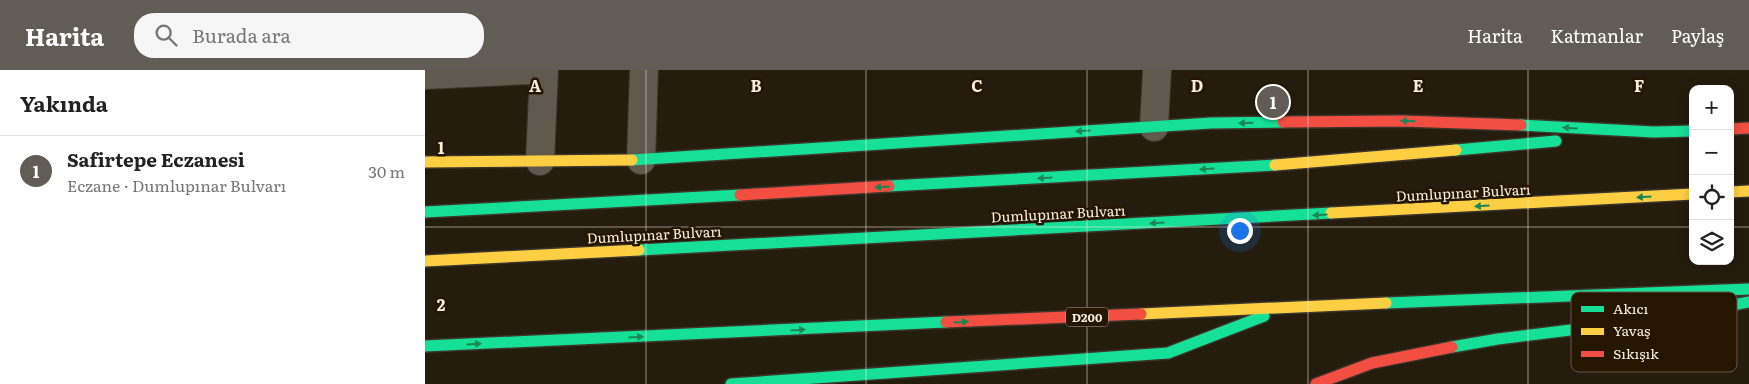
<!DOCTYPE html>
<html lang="tr">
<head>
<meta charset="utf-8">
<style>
  body { margin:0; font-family:Literata,serif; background:#f6f6f6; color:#222 }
  .controls { position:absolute; right:15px; top:15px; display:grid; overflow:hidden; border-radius:10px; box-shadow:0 2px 12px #0003 }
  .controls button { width:45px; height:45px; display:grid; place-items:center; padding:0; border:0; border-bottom:1px solid #e0e0e0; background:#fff; color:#222; font:25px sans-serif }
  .you { position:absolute; left:814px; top:160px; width:18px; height:18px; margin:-12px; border:4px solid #fff; border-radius:50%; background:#1a73e8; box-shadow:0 0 0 8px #1a73e833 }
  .badge { display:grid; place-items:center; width:32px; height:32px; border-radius:50%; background:#615d56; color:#fff; font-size:16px; font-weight:700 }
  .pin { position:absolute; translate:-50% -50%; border:2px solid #fff; box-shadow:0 1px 5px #0006 }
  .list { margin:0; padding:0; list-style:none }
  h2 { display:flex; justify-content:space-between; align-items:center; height:65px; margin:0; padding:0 20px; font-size:21px }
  h2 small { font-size:16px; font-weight:400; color:#767676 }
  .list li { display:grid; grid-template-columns:32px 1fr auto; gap:15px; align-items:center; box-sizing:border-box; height:70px; padding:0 20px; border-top:1px solid #e0e0e0 }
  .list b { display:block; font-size:19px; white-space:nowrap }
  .list p { margin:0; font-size:16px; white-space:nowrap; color:#767676 }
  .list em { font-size:16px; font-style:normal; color:#767676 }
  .icon { flex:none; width:28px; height:28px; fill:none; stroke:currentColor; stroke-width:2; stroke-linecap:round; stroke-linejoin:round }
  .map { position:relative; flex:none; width:1324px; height:314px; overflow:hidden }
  header { display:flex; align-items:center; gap:30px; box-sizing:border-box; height:70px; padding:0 25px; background:#615d56; color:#fff }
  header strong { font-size:24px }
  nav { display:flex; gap:28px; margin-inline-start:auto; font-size:18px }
  .search { width:350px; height:45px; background:#f6f6f6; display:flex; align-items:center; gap:12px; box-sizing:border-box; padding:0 18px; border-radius:20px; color:#767676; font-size:19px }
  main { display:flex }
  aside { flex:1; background:#fff }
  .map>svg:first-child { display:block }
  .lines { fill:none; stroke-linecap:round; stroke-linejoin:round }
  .street-casing { stroke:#3c352b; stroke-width:30 }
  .fast-casing { stroke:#3c352b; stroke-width:14 }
  .slow-casing { stroke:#3c352b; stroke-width:14 }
  .jam-casing { stroke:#3c352b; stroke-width:14 }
  .street { stroke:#60594e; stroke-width:28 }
  .fast { stroke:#16e098; stroke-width:11 }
  .slow { stroke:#ffcf43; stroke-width:11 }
  .jam { stroke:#f24e42; stroke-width:11 }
  .oneway { fill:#1c8554 }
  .grid { fill:none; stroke:#f9efdf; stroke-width:1; stroke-opacity:0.55 }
  .labels { text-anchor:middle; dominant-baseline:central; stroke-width:5; stroke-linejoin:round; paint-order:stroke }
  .shield { fill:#241600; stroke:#b9ae9c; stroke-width:1 }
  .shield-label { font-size:12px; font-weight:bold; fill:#f9efdf }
  .street-label { font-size:14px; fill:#f9efdf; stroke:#241600 }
  .key { fill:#241600; stroke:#645743; stroke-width:1 }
  .key-label { font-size:14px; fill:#f9efdf }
  .grid-label { font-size:16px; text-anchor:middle; font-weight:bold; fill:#f9efdf; stroke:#241600; stroke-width:5; stroke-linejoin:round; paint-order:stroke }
</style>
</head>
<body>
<header>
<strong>Harita</strong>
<div class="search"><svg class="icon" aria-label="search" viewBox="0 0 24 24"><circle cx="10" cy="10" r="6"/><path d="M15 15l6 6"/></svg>Burada ara</div>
<nav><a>Harita</a><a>Katmanlar</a><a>Paylaş</a></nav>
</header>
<main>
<aside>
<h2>Yakında<small></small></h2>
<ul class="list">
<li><span class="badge">1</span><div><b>Safirtepe Eczanesi</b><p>Eczane · Dumlupınar Bulvarı</p></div><em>30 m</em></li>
</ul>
</aside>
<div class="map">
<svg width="1324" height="314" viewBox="0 0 1324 314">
  <rect width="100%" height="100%" fill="#241c0d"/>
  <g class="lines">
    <defs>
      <path id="street" d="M 0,5 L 104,0
        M 729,57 L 732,0
        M 216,90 L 219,0
        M 115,91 L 119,0"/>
      <path id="fast" d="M 1096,55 L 1229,62 L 1268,61
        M 1031,80 L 1131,71
        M 207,90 L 786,53 L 858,52
        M 464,116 L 850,95
        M 0,142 L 315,125
        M 214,180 L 906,143
        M 961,233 L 1324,219
        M 0,276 L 521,252
        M 1027,277 L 1073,269 L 1235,249 L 1324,232
        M 306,314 L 743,283 L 839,246"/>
      <path id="slow" d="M 0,92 L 207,90
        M 850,95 L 1031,80
        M 1305,122 L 1324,121
        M 906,143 L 1268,124
        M 0,191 L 214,180
        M 716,244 L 961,233"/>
      <path id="jam" d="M 858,52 L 977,51 L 1096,55
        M 1305,59 L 1324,58
        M 315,125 L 464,116
        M 521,252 L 716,244
        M 891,314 L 947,293 L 1027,277"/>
    </defs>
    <!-- street casing -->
    <use href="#street" class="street-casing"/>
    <!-- fast casing -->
    <use href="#fast" class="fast-casing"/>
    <!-- slow casing -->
    <use href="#slow" class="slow-casing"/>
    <!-- jam casing -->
    <use href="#jam" class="jam-casing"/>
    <!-- street -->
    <use href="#street" class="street"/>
    <!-- fast -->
    <use href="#fast" class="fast"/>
    <!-- slow -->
    <use href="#slow" class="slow"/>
    <!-- jam -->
    <use href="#jam" class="jam"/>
  </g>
  <!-- one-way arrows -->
  <defs><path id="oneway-solid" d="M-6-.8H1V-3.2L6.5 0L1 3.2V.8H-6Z" transform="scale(1.25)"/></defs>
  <g class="oneway">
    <use href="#oneway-solid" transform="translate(983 51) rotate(-179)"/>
    <use href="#oneway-solid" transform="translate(821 53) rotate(179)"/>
    <use href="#oneway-solid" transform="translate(1145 58) rotate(-177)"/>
    <use href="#oneway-solid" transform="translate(658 61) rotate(176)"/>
    <use href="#oneway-solid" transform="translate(782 99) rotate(177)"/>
    <use href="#oneway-solid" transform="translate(620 108) rotate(177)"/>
    <use href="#oneway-solid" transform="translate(457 117) rotate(177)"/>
    <use href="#oneway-solid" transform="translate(1219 127) rotate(177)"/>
    <use href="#oneway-solid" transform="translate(1057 136) rotate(177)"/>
    <use href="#oneway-solid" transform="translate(895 145) rotate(177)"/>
    <use href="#oneway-solid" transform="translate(732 153) rotate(177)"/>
    <use href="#oneway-solid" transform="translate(536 252) rotate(-3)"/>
    <use href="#oneway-solid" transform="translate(373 260) rotate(-3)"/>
    <use href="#oneway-solid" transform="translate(211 267) rotate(-3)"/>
    <use href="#oneway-solid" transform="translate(49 274) rotate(-3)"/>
  </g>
  <!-- grid -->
  <path class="grid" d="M 221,0 L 221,314M 441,0 L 441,314M 662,0 L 662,314M 883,0 L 883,314M 1103,0 L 1103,314M 0,157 L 1268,157M 1305,157 L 1324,157"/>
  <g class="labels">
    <!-- shield labels -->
    <rect class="shield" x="641" y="237.5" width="42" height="19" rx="4"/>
    <g class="shield-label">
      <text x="662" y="247">D200</text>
    </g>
    <!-- street labels -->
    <g class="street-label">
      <text transform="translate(1038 122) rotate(-3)">Dumlupınar Bulvarı</text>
      <text transform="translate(633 143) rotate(-3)">Dumlupınar Bulvarı</text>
      <text transform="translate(229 164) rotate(-3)">Dumlupınar Bulvarı</text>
    </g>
  </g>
  <!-- legend -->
  <rect x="1146" y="222" width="166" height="80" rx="8" class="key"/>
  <rect x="1156" y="236" width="23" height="6" fill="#16e098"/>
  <rect x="1156" y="258" width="23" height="7" fill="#ffcf43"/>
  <rect x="1156" y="281" width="23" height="6" fill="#f24e42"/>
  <g class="key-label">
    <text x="1188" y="244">Akıcı</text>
    <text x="1188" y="266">Yavaş</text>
    <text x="1188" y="289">Sıkışık</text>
  </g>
  <g class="grid-label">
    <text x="110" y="22">A</text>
    <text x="331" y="22">B</text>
    <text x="552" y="22">C</text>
    <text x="772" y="22">D</text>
    <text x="993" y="22">E</text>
    <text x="1214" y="22">F</text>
    <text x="16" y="84">1</text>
    <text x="16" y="241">2</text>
  </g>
</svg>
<div class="controls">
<button>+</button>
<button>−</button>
<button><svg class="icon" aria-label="locate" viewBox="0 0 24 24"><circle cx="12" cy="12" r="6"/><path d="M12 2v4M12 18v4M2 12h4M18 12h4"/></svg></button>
<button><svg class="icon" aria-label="layers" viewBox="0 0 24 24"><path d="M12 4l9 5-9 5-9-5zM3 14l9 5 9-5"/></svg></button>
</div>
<div class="you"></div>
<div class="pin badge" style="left:848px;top:32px">1</div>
</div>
</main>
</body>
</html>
